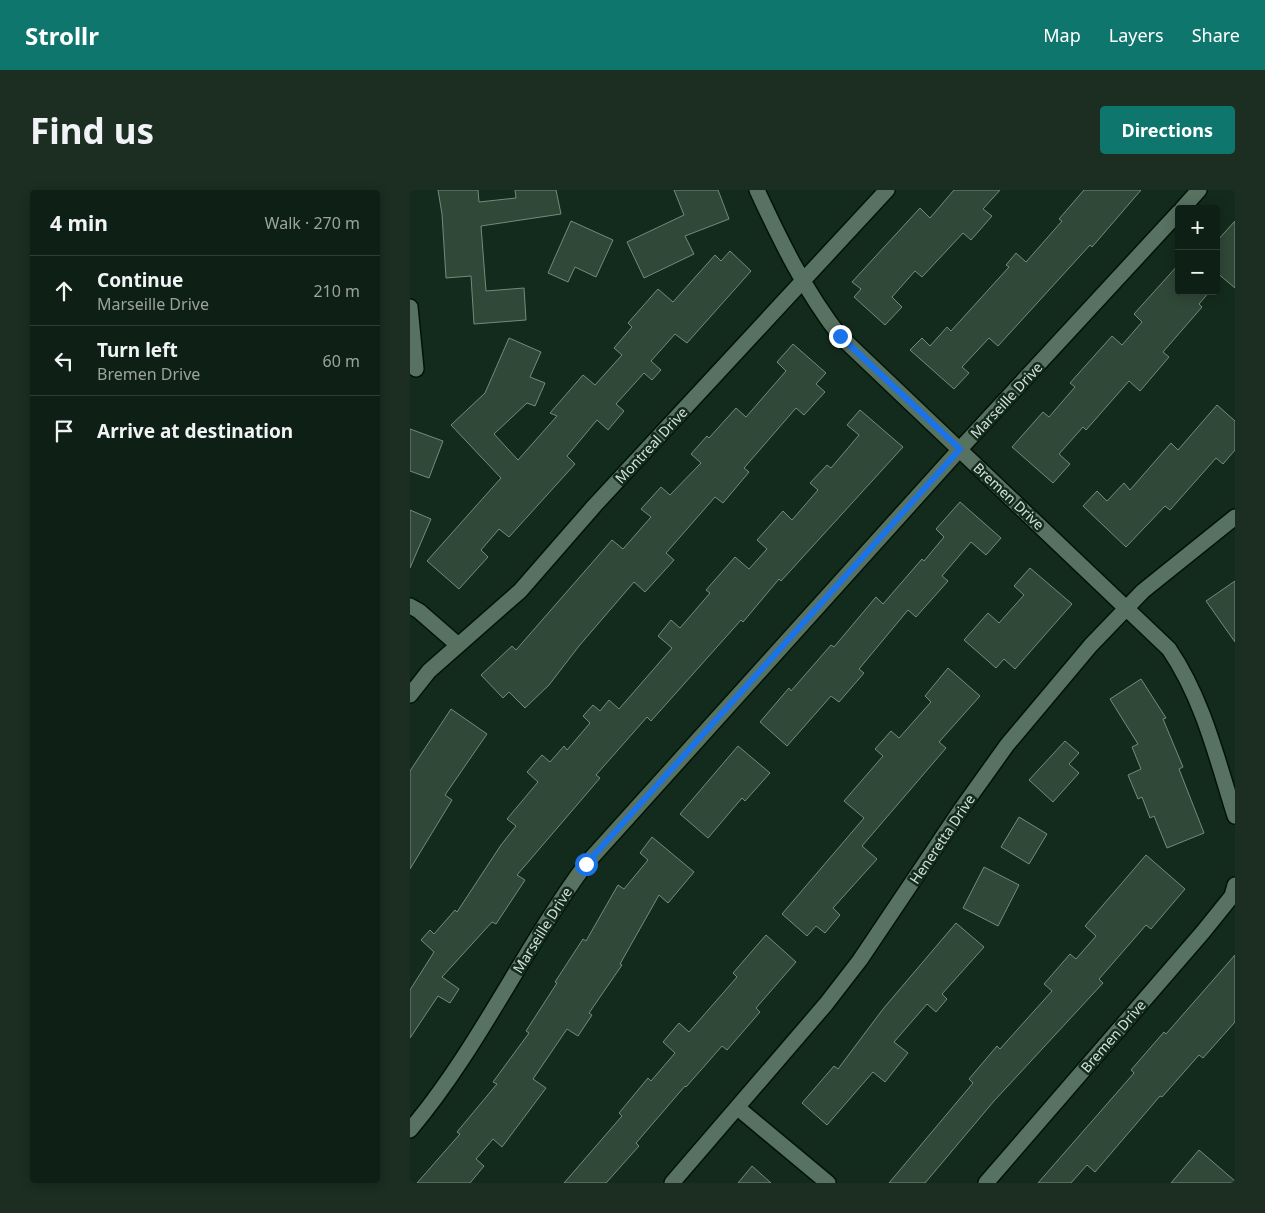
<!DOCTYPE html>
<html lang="en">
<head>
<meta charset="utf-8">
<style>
  body { margin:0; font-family:"Noto Sans",sans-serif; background:#1c2d22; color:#f1f3f6 }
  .controls { position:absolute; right:15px; top:15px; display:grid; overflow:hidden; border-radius:5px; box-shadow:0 2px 12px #0003 }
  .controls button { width:45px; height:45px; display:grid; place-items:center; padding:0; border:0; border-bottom:1px solid #2e3e34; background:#0e2015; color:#f1f3f6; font:25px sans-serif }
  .stop { position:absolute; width:15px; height:15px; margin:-11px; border:4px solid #1a73e8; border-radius:50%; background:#fff }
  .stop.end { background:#1a73e8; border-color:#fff; box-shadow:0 1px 5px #0008 }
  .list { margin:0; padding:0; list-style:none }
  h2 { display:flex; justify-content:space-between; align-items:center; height:65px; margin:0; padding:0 20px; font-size:21px }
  h2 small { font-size:16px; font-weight:400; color:#9ba3a0 }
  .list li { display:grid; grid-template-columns:32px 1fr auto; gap:15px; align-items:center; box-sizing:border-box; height:70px; padding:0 20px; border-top:1px solid #2e3e34 }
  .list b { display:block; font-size:19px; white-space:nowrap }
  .list p { margin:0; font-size:16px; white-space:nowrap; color:#9ba3a0 }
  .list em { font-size:16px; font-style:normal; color:#9ba3a0 }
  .icon { flex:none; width:28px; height:28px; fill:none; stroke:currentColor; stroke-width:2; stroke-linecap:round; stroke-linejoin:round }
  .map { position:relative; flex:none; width:825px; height:993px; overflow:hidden; border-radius:5px }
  header { display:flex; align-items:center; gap:30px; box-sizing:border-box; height:70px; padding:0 25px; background:#0f766e; color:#fff }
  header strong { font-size:24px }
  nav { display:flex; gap:28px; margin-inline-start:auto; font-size:18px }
  .intro { display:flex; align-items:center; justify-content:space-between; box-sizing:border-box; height:120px; padding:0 30px }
  h1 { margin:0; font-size:35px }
  .button { padding:12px 22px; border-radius:5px; background:#0f766e; color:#fff; font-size:18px; font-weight:700 }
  main { display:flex; gap:30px; padding:0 30px }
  aside { flex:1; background:#0e2015; border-radius:5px; box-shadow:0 2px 12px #0003 }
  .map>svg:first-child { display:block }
  .building { fill:#304838; stroke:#728c7a }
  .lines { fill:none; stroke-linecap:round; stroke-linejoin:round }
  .minor-casing { stroke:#001307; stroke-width:18 }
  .minor { stroke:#587261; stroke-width:15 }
  .route { stroke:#1a73e8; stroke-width:6 }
  .labels { text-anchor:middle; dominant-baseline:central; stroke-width:5; stroke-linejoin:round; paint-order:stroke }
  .street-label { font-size:14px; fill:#d4e2d8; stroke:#132b1c }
</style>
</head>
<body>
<header>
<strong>Strollr</strong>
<nav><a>Map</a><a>Layers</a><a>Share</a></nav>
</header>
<div class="intro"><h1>Find us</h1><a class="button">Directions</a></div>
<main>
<aside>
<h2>4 min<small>Walk · 270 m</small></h2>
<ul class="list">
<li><svg class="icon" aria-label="ahead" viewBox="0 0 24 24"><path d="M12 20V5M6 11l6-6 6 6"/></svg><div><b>Continue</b><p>Marseille Drive</p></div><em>210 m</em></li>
<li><svg class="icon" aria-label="left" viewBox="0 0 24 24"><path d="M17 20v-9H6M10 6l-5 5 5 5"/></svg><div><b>Turn left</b><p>Bremen Drive</p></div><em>60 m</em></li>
<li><svg class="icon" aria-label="arrive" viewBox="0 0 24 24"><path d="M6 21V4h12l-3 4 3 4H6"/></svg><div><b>Arrive at destination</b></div></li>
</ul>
</aside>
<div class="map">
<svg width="825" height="993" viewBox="0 0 825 993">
  <rect width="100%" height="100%" fill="#132b1c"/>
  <!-- building -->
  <path class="building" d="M 28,0 L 68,0 L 69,12 L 106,8 L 105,0 L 146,0 L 151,24 L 71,36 L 76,101 L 114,98 L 116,130 L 64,134 L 61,86 L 36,88 L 32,24 Z
    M 264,0 L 308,0 L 319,29 L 275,46 L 284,64 L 234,88 L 217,52 L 274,25 Z
    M 544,0 L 590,0 L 573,19 L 582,26 L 561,50 L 553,43 L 512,87 L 505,81 L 482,107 L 492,117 L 475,135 L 444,107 L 451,99 L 442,92 L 510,18 L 520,28 Z
    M 674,0 L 731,0 L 682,57 L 680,55 L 588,156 L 579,148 L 552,177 L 559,183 L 544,199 L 500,160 L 512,148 L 520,156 L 537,137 L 541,141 L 599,77 L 596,75 L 606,63 L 616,72 L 652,31 L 649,29 Z
    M 161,31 L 203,50 L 186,87 L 165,77 L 158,92 L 138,83 Z
    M 825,31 L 825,98 L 806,82 L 806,52 Z
    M 320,61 L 341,81 L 277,153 L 265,144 L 241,171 L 251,180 L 242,190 L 234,183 L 206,214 L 214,221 L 198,240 L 187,230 L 157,266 L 165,274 L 99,347 L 89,339 L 71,360 L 78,367 L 49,399 L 17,371 L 91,288 L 41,235 L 75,203 L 99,148 L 131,162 L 120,187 L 135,193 L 125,216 L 117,213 L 84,244 L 108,270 L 147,226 L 140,223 L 173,185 L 185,195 L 212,165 L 204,158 L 222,137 L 218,133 L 248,99 L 263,112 L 305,65 L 311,71 Z
    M 769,74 L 769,101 L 800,101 L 789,114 L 792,117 L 753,162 L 759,167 L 730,201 L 719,191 L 676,240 L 673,237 L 649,264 L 660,274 L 643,293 L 602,257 L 633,222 L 639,227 L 665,197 L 660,193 L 702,146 L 712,155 L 732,132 L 724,124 Z
    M 383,154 L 416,183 L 406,194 L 415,202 L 394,225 L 386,218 L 334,278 L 339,282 L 313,313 L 305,307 L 256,363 L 264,370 L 235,402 L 224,392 L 169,456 L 139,495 L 115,518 L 99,502 L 93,508 L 71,485 L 102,456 L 106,460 L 202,350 L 213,359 L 241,327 L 231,319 L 251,297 L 260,305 L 291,273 L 281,264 L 297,246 L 299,248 L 326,218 L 336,227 L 376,181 L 367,172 Z
    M 807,215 L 825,231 L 825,260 L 813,274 L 806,268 L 760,320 L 755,316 L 716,357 L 673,316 L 687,301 L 697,311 L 714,293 L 720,300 L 761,253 L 768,260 Z
    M 450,220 L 493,257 L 371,391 L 369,389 L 333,432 L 331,430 L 241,531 L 237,527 L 186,585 L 190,588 L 107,685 L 115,690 L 86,734 L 82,732 L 32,787 L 49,799 L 40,813 L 28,806 L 0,848 L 0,800 L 24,762 L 11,750 L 20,740 L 24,744 L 45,720 L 47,722 L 91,655 L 106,636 L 97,629 L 128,592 L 117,582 L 132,565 L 140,572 L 154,556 L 157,560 L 180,533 L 173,526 L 183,515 L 190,521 L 199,510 L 209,519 L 262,458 L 248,446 L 261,430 L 270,438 L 300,403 L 296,400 L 325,367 L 339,379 L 357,359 L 347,350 L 373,321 L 382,330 L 408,300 L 400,293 L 417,275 L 421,278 L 449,245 L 437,235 Z
    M 0,239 L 33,251 L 19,288 L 0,281 Z
    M 550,312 L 591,348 L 576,365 L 561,352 L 532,386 L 538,391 L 506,427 L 498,420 L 449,479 L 454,483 L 429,512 L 421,506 L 377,556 L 350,532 L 379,498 L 381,501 L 421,455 L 424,457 L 466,407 L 473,414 L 512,369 L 514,371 L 534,347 L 526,339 Z
    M 0,320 L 21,329 L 0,378 Z
    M 620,378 L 662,414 L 605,479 L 594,469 L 586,478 L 554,450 L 578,423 L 589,433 L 614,405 L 604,396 Z
    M 825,391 L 825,452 L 796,411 Z
    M 538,478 L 570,506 L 529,552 L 536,558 L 452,656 L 467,669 L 423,718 L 430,725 L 415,743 L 406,736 L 397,746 L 372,724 L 454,628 L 434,611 L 473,566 L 465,559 L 481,541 L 489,548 L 521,512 L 515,506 Z
    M 731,489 L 756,528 L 753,529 L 773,577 L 769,579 L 794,643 L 757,658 L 744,626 L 740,628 L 732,607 L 728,609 L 718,585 L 731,579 L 722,557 L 728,554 L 700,509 Z
    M 41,519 L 77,544 L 35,605 L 42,610 L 0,679 L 0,581 Z
    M 655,551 L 669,563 L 659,574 L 669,583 L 643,612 L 619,590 Z
    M 328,556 L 360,583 L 335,611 L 332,608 L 298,648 L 270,624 Z
    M 609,627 L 637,644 L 619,674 L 591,657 Z
    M 242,647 L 284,682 L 258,713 L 249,705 L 210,774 L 212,775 L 179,823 L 182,825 L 168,846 L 157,839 L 123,889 L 136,898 L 92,957 L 83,949 L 66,969 L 74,976 L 60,993 L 7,993 L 50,944 L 47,942 L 87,894 L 83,892 L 119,843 L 116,841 L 147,793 L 145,792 L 173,749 L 176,751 L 208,695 L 214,699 L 238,670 L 230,663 Z
    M 736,665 L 775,699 L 741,739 L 736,735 L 689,789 L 693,793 L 584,911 L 515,993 L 479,993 L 563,893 L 559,889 L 587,856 L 590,859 L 642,801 L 634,794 L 660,764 L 666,769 L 686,746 L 675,736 Z
    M 574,677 L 609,695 L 588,736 L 553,718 Z
    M 546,733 L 574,757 L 532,804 L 537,809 L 526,822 L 517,814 L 484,852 L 498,863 L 475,892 L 463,882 L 417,935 L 392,913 L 424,876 L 428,879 L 473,819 Z
    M 356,745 L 386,772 L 346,818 L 350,822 L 317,860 L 312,856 L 276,897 L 275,896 L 226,953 L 229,956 L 196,993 L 154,993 L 212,926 L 209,923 L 238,888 L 241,891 L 265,863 L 253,852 L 269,833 L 279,842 L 327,787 L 323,783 Z
    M 825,765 L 825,832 L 793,868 L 789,865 L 752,907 L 750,906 L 685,982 L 677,975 L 661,993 L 628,993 L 724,883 L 721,880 L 754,842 L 756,844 Z
    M 789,960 L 825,991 L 825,993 L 761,993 Z
    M 342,976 L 361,993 L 328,993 Z"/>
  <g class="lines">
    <defs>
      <path id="minor" d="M 347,0 C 371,52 395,101 430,146 L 759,459 C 793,509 807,569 825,626
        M 772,19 L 789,0
        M 0,117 L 6,179
        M 0,416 L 9,421 L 48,455
        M 0,505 L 19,481 L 110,401 L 185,315 L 477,0
        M 328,918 L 418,993
        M 0,940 C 69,858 113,759 176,674 L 550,259 L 769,22
        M 262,993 L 416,814 L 450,770 L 552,618 L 597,555 L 681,455 L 733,401 L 825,327
        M 576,993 L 793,742 L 822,706 L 825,695"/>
    </defs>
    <!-- minor casing -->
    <use href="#minor" class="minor-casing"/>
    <!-- minor -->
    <use href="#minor" class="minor"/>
  </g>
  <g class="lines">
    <!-- route -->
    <path class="route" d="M 176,674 L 550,259 L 430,146"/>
  </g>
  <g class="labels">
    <!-- street labels -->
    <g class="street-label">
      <text transform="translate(596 210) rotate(-47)">Marseille Drive</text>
      <text transform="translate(241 255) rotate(-47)">Montreal Drive</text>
      <text transform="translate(599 306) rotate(43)">Bremen Drive</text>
      <text transform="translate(532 649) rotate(-56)">Heneretta Drive</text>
      <text transform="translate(132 740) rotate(-58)">Marseille Drive</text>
      <text transform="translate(703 846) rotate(-49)">Bremen Drive</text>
    </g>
  </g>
</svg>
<div class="controls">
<button>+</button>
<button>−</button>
</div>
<div class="stop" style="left:176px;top:674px"></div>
<div class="stop end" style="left:430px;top:146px"></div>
</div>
</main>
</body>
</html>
